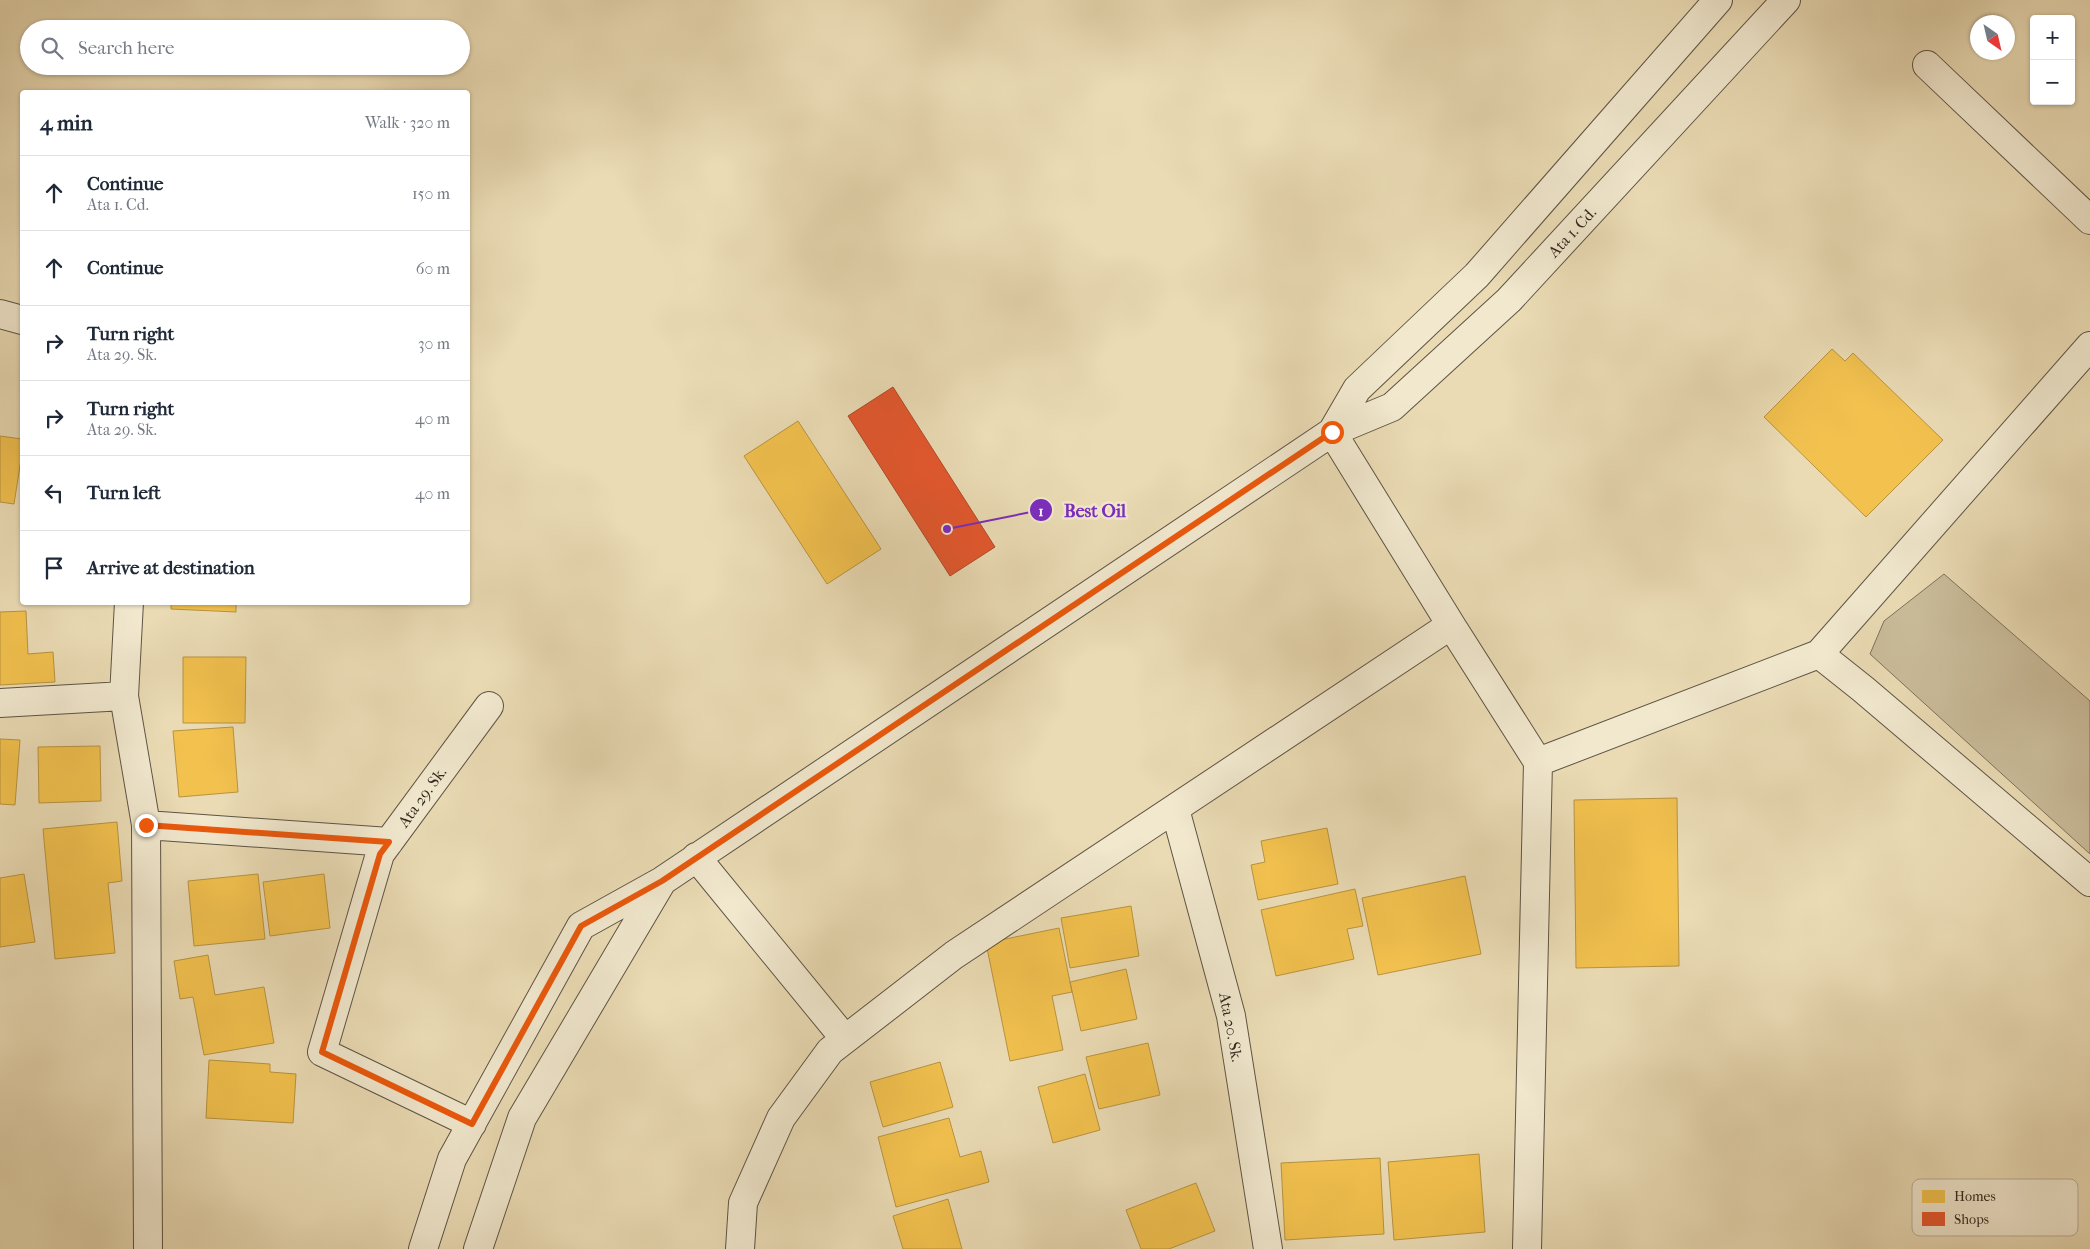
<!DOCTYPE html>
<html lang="en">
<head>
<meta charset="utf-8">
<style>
  body { margin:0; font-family:"IM FELL French Canon",serif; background:#f6f6f7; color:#1f2937 }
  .controls { position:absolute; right:15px; top:15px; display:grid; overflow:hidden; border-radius:5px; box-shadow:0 1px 4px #0004 }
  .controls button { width:45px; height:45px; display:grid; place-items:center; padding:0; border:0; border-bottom:1px solid #e0e1e3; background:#fff; color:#1f2937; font:25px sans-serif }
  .compass { position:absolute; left:1970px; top:15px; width:45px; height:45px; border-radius:50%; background:#fff; box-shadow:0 1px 4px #0004; rotate:146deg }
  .stop { position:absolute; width:15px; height:15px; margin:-11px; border:4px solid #ea580c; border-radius:50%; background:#fff }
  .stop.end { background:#ea580c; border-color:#fff; box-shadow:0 1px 5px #0008 }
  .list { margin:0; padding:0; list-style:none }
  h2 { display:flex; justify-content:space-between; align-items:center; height:65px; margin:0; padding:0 20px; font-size:21px }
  h2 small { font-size:16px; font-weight:400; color:#747a83 }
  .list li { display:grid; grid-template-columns:32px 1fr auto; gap:15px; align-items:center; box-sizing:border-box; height:75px; padding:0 20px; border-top:1px solid #e0e1e3 }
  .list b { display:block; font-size:19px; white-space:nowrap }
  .list p { margin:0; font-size:16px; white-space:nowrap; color:#747a83 }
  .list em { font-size:16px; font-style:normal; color:#747a83 }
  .icon { flex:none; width:28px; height:28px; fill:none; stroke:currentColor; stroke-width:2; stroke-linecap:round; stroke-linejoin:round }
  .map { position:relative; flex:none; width:2090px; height:1249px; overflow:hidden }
  .search { position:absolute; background:#fff; box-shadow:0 1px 4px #0004; left:20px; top:20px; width:450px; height:55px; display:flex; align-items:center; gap:12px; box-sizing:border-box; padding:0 18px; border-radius:28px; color:#747a83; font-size:19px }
  .panel { position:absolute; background:#fff; box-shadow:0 1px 4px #0004; left:20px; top:90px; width:450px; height:515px; border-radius:5px }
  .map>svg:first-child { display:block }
  .green { fill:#cabc9a; stroke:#7d725c }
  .homes { fill:#f2c14e; stroke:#b89340 }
  .shops { fill:#e4572e; stroke:#ae4929 }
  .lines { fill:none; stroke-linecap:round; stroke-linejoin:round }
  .minor-casing { stroke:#5e5444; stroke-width:30 }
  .minor { stroke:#f1e8ce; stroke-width:28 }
  .route { stroke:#ea580c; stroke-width:6 }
  .labels { text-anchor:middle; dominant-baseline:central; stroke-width:5; stroke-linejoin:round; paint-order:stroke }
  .street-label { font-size:16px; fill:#30271e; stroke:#f1e8ce }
  .key { fill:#f1e8ce; stroke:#b7ae99; stroke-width:1 }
  .key-label { font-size:14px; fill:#30271e }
  .leader { fill:none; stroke:#7b2cbf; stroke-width:2 }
  .callout-dot { fill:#7b2cbf; stroke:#f1e8ce; stroke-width:2 }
  .mark-label { font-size:15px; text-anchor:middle; font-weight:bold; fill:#fff }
  .callout-label { font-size:18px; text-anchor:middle; font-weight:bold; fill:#7b2cbf; stroke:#f1e8ce; stroke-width:5; stroke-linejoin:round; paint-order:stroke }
</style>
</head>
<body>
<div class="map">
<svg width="2090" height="1249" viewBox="0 0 2090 1249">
  <rect width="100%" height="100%" fill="#eadbb4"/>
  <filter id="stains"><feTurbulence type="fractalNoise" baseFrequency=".004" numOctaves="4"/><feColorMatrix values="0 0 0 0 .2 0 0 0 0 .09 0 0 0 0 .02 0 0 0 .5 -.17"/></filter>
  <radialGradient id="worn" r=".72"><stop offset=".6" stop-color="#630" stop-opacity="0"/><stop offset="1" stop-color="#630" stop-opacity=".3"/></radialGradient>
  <!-- green -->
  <path class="green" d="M 1944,574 L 2090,701 L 2090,854 L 1870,654 L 1884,621 Z"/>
  <!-- homes -->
  <path class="homes" d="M 1832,349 L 1845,361 L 1853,353 L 1943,440 L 1866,517 L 1764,417 Z
    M 798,421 L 881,549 L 827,584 L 744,456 Z
    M 0,436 L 22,439 L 22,453 L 14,504 L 0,502 Z
    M 171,602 L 236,602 L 236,612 L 171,609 Z
    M 26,611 L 28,654 L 53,652 L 55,682 L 0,685 L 0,612 Z
    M 183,657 L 246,657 L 245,723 L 183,723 Z
    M 233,727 L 238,792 L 179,797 L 173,731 Z
    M 0,739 L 20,740 L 15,805 L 0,804 Z
    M 100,746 L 101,801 L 39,803 L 38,747 Z
    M 1677,798 L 1679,966 L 1576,968 L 1574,800 Z
    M 117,822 L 122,881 L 108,883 L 115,953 L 55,959 L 43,829 Z
    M 1327,828 L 1338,884 L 1258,900 L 1251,865 L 1265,862 L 1261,841 Z
    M 24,874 L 35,942 L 0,947 L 0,878 Z
    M 258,874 L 265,939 L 194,946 L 188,881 Z
    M 324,874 L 330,928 L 270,936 L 263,882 Z
    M 1465,876 L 1481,954 L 1378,975 L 1362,898 Z
    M 1355,889 L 1363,926 L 1347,929 L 1354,959 L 1276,976 L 1261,910 Z
    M 1131,906 L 1139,956 L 1070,968 L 1061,918 Z
    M 1059,928 L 1072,992 L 1052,996 L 1063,1050 L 1010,1061 L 986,943 Z
    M 208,955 L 215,995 L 264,987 L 274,1043 L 204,1055 L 193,997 L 180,999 L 174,961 Z
    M 1126,969 L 1137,1019 L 1081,1031 L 1070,982 Z
    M 1148,1043 L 1160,1095 L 1099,1109 L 1086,1057 Z
    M 209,1060 L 270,1064 L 270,1072 L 296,1074 L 293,1123 L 206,1118 Z
    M 940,1062 L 953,1107 L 883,1127 L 870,1082 Z
    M 1085,1074 L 1100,1130 L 1053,1143 L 1038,1087 Z
    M 949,1118 L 960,1157 L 981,1151 L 989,1182 L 896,1207 L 878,1137 Z
    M 1479,1154 L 1485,1232 L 1394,1240 L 1388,1162 Z
    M 1380,1158 L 1384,1234 L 1285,1240 L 1281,1163 Z
    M 1196,1183 L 1215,1231 L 1169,1249 L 1141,1249 L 1126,1210 Z
    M 948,1199 L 962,1249 L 903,1249 L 893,1216 Z"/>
  <!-- shops -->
  <path class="shops" d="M 893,387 L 995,547 L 950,576 L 848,416 Z"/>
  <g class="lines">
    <defs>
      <path id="minor" d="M 1927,65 L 2090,220
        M 0,314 L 22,320
        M 1332,432 L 1357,389 L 1477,275 L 1718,0
        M 1332,432 L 1451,625 L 1538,762
        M 129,602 L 124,696 L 146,825 L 148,1249
        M 1819,654 L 2090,346
        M 0,703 L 124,696
        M 1175,809 L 1231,1016 L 1268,1249
        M 146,825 L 389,842
        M 696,857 L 845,1039
        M 472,1124 L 322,1052 L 380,854 L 489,706
        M 423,1249 L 452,1159 L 581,926 L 662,881 L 1332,432 L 1392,407 L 1509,300 L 1786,0
        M 478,1249 L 522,1118 L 661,883
        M 740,1249 L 743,1203 L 781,1118 L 830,1051 L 954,955 L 1451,625
        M 1527,1249 L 1538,762 L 1819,654 L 1863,689 L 2090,882"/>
    </defs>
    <!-- minor casing -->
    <use href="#minor" class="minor-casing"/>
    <!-- minor -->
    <use href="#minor" class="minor"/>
  </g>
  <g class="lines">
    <!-- route -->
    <path class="route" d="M 146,825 L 389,842 L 380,854 L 322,1052 L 472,1124 L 581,926 L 662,881 L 1332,432"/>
  </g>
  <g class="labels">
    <!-- street labels -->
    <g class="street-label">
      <text transform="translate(1572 232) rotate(-47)">Ata 1. Cd.</text>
      <text transform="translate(422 797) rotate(-54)">Ata 29. Sk.</text>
      <text transform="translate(1231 1027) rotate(79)">Ata 20. Sk.</text>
    </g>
  </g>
  <!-- legend -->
  <rect x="1912" y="1179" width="166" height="57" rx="8" class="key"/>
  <rect x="1922" y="1190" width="23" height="13" fill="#f2c14e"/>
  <rect x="1922" y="1212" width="23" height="14" fill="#e4572e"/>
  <g class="key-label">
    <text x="1954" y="1201">Homes</text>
    <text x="1954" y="1224">Shops</text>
  </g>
  <!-- callouts -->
  <path class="leader" d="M947 529L1041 510"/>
  <g class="callout-dot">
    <circle cx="947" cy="529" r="5"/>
    <circle cx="1041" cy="510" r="12"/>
  </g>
  <g class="mark-label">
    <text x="1041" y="516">1</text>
  </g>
  <g class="callout-label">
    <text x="1095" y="517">Best Oil</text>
  </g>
  <rect width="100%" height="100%" filter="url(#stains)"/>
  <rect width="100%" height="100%" fill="url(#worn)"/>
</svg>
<div class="controls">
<button>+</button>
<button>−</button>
</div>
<svg class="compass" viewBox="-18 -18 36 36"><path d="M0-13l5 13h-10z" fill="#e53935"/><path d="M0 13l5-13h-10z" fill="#747a83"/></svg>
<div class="stop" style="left:1332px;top:432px"></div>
<div class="stop end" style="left:146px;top:825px"></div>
<div class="search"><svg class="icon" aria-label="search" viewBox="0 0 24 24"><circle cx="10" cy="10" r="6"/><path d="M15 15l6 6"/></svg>Search here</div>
<section class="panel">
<h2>4 min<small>Walk · 320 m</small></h2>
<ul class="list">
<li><svg class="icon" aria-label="ahead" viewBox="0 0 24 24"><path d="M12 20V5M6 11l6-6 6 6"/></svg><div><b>Continue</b><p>Ata 1. Cd.</p></div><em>150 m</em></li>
<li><svg class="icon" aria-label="ahead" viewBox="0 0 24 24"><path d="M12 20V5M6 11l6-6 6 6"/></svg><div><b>Continue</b></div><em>60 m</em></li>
<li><svg class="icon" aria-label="right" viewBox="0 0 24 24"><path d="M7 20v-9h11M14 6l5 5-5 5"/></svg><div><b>Turn right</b><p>Ata 29. Sk.</p></div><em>30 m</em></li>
<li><svg class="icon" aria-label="right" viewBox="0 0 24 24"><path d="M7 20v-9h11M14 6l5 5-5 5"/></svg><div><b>Turn right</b><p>Ata 29. Sk.</p></div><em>40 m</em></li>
<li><svg class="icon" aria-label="left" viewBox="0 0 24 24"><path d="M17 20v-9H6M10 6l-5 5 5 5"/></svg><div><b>Turn left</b></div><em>40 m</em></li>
<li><svg class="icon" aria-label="arrive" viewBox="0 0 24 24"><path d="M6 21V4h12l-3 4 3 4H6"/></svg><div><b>Arrive at destination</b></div></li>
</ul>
</section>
</div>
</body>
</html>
